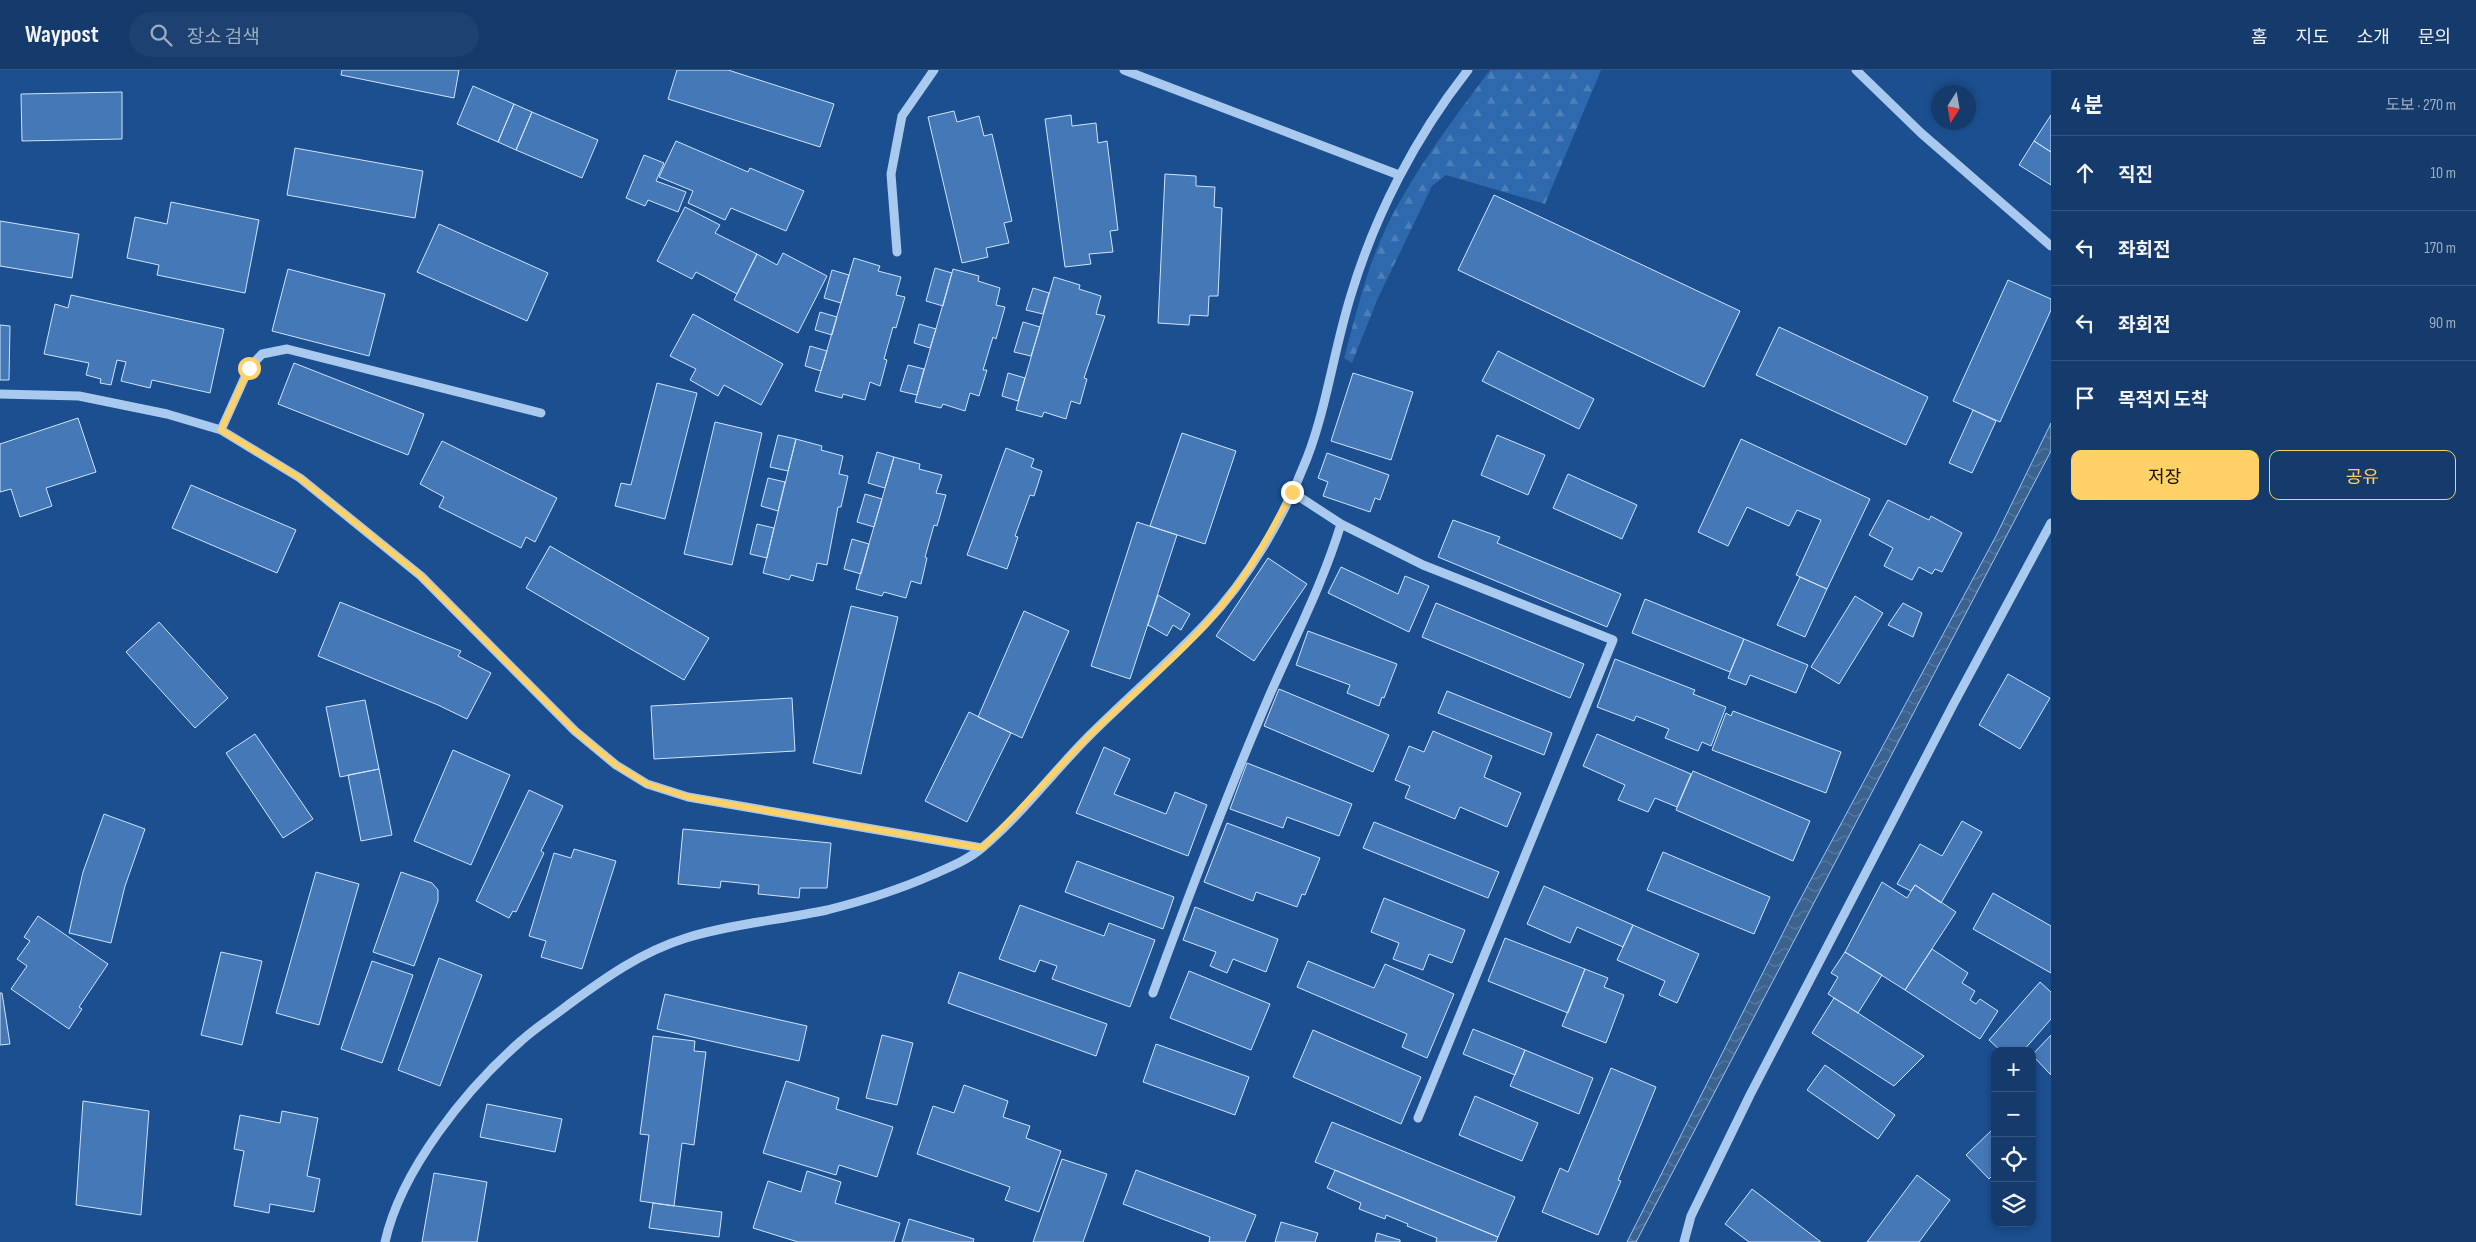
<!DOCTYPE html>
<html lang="ko">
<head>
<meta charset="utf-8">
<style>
  body { margin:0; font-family:"Sofia Sans Condensed","Noto Sans KR",sans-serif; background:#1d4271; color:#f1f3f6 }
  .controls { position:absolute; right:15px; bottom:15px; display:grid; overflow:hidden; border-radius:10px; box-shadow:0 2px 8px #0003 }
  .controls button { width:45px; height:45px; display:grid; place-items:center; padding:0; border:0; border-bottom:1px solid #33557e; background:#143b6b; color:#f1f3f6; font:25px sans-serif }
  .compass { position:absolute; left:1931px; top:15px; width:45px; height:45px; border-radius:50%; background:#143b6b; box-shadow:0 2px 8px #0003; rotate:191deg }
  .stop { position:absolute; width:15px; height:15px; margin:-11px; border:4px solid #ffd166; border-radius:50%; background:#fff }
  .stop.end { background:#ffd166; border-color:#fff; box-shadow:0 1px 5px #0008 }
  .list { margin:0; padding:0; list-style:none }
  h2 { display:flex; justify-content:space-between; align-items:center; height:65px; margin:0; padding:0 20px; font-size:21px }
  h2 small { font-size:16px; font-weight:400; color:#9dadc1 }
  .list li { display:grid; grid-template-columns:32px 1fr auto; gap:15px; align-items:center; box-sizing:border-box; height:75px; padding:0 20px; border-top:1px solid #33557e }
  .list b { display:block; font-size:19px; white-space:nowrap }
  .list em { font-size:16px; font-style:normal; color:#9dadc1 }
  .actions { display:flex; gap:10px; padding:15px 20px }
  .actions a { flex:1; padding:11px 0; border:1px solid #ffd166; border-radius:10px; text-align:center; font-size:18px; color:#ffd166 }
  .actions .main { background:#ffd166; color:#111 }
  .icon { flex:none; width:28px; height:28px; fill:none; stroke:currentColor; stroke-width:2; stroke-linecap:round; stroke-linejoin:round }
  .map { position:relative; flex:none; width:2051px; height:1172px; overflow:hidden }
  header { display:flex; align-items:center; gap:30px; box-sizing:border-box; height:70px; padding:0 25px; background:#143b6b; border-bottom:1px solid #33557e }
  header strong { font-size:24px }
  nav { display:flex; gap:28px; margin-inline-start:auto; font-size:18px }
  .search { width:350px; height:45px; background:#1d4271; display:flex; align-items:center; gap:12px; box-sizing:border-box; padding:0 18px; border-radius:28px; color:#9dadc1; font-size:19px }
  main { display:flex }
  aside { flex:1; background:#143b6b }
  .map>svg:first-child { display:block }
  .forest { fill:url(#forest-firs) }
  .water { fill:url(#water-waves); stroke:#9cc4f0 }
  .building { fill:#4478b7; stroke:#cfe3fa }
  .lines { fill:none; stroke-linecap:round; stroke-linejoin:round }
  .minor { stroke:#a9c9ee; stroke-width:9 }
  .route { stroke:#ffd166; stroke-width:6 }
</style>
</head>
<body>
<header>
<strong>Waypost</strong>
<div class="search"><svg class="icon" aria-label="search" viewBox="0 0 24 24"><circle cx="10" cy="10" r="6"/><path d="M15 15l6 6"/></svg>장소 검색</div>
<nav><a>홈</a><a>지도</a><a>소개</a><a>문의</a></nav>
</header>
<main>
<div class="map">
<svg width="2051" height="1172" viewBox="0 0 2051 1172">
  <defs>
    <pattern id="forest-firs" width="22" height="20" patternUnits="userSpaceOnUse" patternTransform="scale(1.25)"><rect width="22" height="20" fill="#2e69ad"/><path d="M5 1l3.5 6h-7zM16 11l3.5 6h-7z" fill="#4d80b9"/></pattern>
    <pattern id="water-waves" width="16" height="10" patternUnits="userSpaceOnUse" patternTransform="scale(1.25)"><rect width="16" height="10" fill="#3c6290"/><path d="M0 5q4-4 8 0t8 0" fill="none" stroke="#597aa1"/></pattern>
  </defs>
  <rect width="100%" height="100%" fill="#1b4f8f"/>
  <!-- forest -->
  <path class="forest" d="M 1490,0 L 1601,0 L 1545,134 L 1446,105 L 1432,116 L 1378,228 L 1352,293 L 1344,288 C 1356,245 1366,200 1385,160 C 1413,102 1452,51 1490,0 Z"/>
  <!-- water -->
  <path class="water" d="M 2051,353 L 2051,381 L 1636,1172 L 1627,1172 L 1795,839 L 1996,466 Z"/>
  <!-- building -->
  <path class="building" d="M 342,0 L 459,0 L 454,28 L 341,5 Z
    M 677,0 L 728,0 L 834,34 L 820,77 L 668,29 Z
    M 473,16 L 514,34 L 498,72 L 457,54 Z
    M 122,22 L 122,69 L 22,71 L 21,24 Z
    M 514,34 L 532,42 L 516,80 L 498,72 Z
    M 954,41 L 957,52 L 979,46 L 984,66 L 992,64 L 1012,151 L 1004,153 L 1009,173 L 986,178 L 988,187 L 962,193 L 928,47 Z
    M 532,42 L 598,70 L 582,108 L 516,80 Z
    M 1071,45 L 1072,56 L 1096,53 L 1098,73 L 1107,71 L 1118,160 L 1110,161 L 1113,182 L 1089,184 L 1091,194 L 1065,197 L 1045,49 Z
    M 2051,45 L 2051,82 L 2034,71 Z
    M 676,71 L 748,102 L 750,98 L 804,121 L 786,161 L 731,138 L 725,150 L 688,133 L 693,121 L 659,107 Z
    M 2034,71 L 2051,82 L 2051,115 L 2019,95 Z
    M 295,78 L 423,101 L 415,148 L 287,125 Z
    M 644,85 L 664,93 L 656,111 L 686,122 L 678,142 L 648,130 L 645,136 L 626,128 Z
    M 1165,104 L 1196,106 L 1196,116 L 1215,117 L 1214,137 L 1222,138 L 1218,226 L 1209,226 L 1208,246 L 1190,245 L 1189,255 L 1158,253 Z
    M 1494,125 L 1740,241 L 1704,317 L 1458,200 Z
    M 171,132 L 259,150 L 245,223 L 157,205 L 159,195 L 127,188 L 135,147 L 167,154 Z
    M 685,137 L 720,155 L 715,163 L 757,184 L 737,224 L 696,202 L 692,209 L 657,191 Z
    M 0,151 L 79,164 L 72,208 L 0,196 Z
    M 439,154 L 548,203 L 527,251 L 417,202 Z
    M 783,183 L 827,206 L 798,263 L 734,230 L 757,184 L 777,195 Z
    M 854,188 L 880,196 L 878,201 L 901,207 L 896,225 L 905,227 L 896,258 L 893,257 L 884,289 L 887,290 L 880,316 L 870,312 L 865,330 L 843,324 L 842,328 L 815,321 Z
    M 935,198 L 952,203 L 943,236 L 926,231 Z
    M 288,199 L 385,224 L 369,286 L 272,261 Z
    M 953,199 L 979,206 L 978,211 L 1000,218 L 996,235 L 1005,237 L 996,269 L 993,267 L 983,300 L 987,300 L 979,326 L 970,323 L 965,341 L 943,334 L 941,338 L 915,332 Z
    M 832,200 L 849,205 L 841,233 L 824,228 Z
    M 1054,207 L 1080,215 L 1079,219 L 1101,226 L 1096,244 L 1105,246 L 1084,308 L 1087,309 L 1080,334 L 1071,331 L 1066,349 L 1044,342 L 1042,347 L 1016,340 Z
    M 2008,210 L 2051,229 L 2051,240 L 2000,352 L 1953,331 Z
    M 1033,218 L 1049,223 L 1043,244 L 1026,240 Z
    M 71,225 L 224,259 L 210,323 L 152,310 L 150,318 L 121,311 L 126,292 L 117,290 L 111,315 L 100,313 L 101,309 L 86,305 L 89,293 L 44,284 L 55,234 L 68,238 Z
    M 820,242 L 837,247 L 832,265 L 815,260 Z
    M 693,244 L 783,294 L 761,335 L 724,315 L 718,326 L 690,310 L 696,299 L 670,286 Z
    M 1023,252 L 1040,257 L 1031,286 L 1014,282 Z
    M 919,254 L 936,259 L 930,278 L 914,273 Z
    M 0,255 L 10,256 L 9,310 L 0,310 Z
    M 1779,257 L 1928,327 L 1906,375 L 1756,305 Z
    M 810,276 L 827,281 L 821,301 L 805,296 Z
    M 1498,281 L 1594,329 L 1579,359 L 1482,311 Z
    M 294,293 L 424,344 L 408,385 L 278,334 Z
    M 908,295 L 924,299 L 917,325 L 900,321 Z
    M 1008,303 L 1025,308 L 1018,331 L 1002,326 Z
    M 1353,303 L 1413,322 L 1391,390 L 1331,371 Z
    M 657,313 L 697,323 L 665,449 L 615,436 L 621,413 L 631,415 Z
    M 1973,340 L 1996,351 L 1972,403 L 1949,393 Z
    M 78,348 L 96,402 L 46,418 L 52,436 L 20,447 L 11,419 L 0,422 L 0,374 Z
    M 715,352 L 762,363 L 732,495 L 684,484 Z
    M 1182,363 L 1236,381 L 1205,474 L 1150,456 Z
    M 778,365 L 796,369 L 788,401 L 770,397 Z
    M 1497,365 L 1545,385 L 1528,425 L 1481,405 Z
    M 796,369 L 822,376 L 821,380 L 843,386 L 839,404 L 848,406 L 841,437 L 838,437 L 827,495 L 817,493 L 813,511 L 791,505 L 789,510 L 763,503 Z
    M 1741,369 L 1870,429 L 1827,519 L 1796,505 L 1821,450 L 1797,440 L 1789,456 L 1747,437 L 1728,476 L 1698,462 Z
    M 442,371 L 557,428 L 535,472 L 526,467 L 521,478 L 439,437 L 444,427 L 420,414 Z
    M 1006,378 L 1034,389 L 1031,397 L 1042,401 L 1034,426 L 1030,425 L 1015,466 L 1018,467 L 1007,499 L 967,485 Z
    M 877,382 L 894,387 L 885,418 L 868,413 Z
    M 1327,383 L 1389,405 L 1380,430 L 1375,428 L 1370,442 L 1323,426 L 1328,412 L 1318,408 Z
    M 894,387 L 920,394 L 919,399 L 942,405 L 936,423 L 946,425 L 937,456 L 934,455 L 925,487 L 927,488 L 921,514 L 911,511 L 906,528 L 884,522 L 882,526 L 856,519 Z
    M 1568,404 L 1637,435 L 1622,469 L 1553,438 Z
    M 768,408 L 785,412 L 778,441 L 761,436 Z
    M 191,415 L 296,460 L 277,503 L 172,458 Z
    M 865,424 L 882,429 L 874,457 L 857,452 Z
    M 1888,430 L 1929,450 L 1931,446 L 1962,463 L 1942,502 L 1935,499 L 1932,504 L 1919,497 L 1912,510 L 1884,496 L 1893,478 L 1869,465 Z
    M 1453,450 L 1500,467 L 1497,473 L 1621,524 L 1607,557 L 1438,487 Z
    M 1137,452 L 1177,465 L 1130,609 L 1091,596 Z
    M 757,454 L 774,458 L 767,488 L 750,484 Z
    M 852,469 L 869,474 L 861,504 L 844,499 Z
    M 550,476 L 709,568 L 684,610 L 526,518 Z
    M 1268,488 L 1307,514 L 1254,591 L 1216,566 Z
    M 1341,497 L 1398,524 L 1405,506 L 1429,516 L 1409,562 L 1328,523 Z
    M 1800,507 L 1827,519 L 1805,567 L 1777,555 Z
    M 1158,525 L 1190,544 L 1181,560 L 1173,555 L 1167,566 L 1148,555 Z
    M 1855,526 L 1883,543 L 1839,614 L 1811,597 Z
    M 1645,529 L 1744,569 L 1730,602 L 1632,563 Z
    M 340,532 L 461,581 L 458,586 L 491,603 L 467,649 L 438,635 L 318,586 Z
    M 1436,533 L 1584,594 L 1570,628 L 1422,567 Z
    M 1903,533 L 1922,543 L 1913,567 L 1888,555 Z
    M 851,536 L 898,547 L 861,704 L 813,693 Z
    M 1024,541 L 1069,561 L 1022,668 L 978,647 Z
    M 159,552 L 228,628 L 195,658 L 126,582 Z
    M 1308,561 L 1397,594 L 1384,628 L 1382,627 L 1379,636 L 1347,623 L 1350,615 L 1296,595 Z
    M 1744,569 L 1808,595 L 1796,623 L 1750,605 L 1746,615 L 1728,608 Z
    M 1615,589 L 1695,620 L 1693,624 L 1726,637 L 1711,676 L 1702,672 L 1698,681 L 1665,668 L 1669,659 L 1636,646 L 1634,651 L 1597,637 Z
    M 2008,604 L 2050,628 L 2020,679 L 1979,655 Z
    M 1279,619 L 1389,665 L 1373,702 L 1264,656 Z
    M 1447,621 L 1552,663 L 1544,685 L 1438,643 Z
    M 792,628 L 795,681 L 654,689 L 651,636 Z
    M 365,630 L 379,699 L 340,707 L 326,637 Z
    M 1733,641 L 1841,682 L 1826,723 L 1712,680 L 1726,643 L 1731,646 Z
    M 969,642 L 1011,663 L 967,752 L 925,731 Z
    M 1433,661 L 1492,686 L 1484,707 L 1521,723 L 1507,757 L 1460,737 L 1455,749 L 1405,728 L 1410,716 L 1395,710 L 1409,676 L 1424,682 Z
    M 255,664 L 313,749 L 283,768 L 226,683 Z
    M 1597,664 L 1691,704 L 1677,737 L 1655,728 L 1648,742 L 1618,730 L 1625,715 L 1583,696 Z
    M 1104,677 L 1130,689 L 1114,724 L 1166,744 L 1175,722 L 1207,735 L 1188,786 L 1076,743 Z
    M 453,680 L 510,705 L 471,795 L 414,771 Z
    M 1247,693 L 1352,734 L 1339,766 L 1287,747 L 1283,758 L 1230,739 Z
    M 379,699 L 392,765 L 361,771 L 348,705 Z
    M 1693,701 L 1810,751 L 1793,791 L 1676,740 Z
    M 529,720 L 563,736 L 541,781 L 544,783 L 516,842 L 513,841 L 509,848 L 476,831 Z
    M 104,744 L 145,759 L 125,816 L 111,873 L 69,863 L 83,802 Z
    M 1962,751 L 1982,762 L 1941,833 L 1915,815 L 1911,821 L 1897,814 L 1920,774 L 1942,786 Z
    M 1374,752 L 1499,802 L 1488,828 L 1363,778 Z
    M 1227,753 L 1320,788 L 1305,825 L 1302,824 L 1297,837 L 1256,822 L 1253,831 L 1204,812 Z
    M 683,759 L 831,773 L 827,818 L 800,818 L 799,828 L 758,824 L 759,815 L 721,811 L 720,818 L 678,814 Z
    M 574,779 L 616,791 L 582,899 L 541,887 L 546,871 L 529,866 L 554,783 L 571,788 Z
    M 1663,782 L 1770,827 L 1754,864 L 1647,820 Z
    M 1077,791 L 1174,827 L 1163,859 L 1065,822 Z
    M 316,802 L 359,814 L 319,955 L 276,943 Z
    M 401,802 L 432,813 L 438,820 L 438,831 L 414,896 L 373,882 Z
    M 1882,812 L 1907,828 L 1915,815 L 1956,842 L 1905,920 L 1845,882 Z
    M 1544,816 L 1633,855 L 1623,877 L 1577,857 L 1570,873 L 1527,854 Z
    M 1993,823 L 2051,856 L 2051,903 L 1973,859 Z
    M 1384,828 L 1465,860 L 1452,893 L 1429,884 L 1423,900 L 1393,889 L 1399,873 L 1371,862 Z
    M 1020,835 L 1104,866 L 1109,853 L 1155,870 L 1130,937 L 1052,909 L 1057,896 L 1040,890 L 1035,902 L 999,889 Z
    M 1195,837 L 1278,869 L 1266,902 L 1233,889 L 1227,903 L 1210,896 L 1216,882 L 1183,870 Z
    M 38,846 L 108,894 L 79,937 L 82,939 L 69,959 L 11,919 L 27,896 L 17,889 L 30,871 L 24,867 Z
    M 1633,855 L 1699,884 L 1677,933 L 1659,925 L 1665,911 L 1617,890 Z
    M 1505,868 L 1585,899 L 1568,943 L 1488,911 Z
    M 1932,879 L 1968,903 L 1962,913 L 1975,921 L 1970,930 L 1976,934 L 1980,929 L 1998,941 L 1980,969 L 1905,920 Z
    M 221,882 L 262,891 L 242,975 L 201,965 Z
    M 1845,882 L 1882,905 L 1858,943 L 1828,924 L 1838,907 L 1831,903 Z
    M 439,888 L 482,905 L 440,1016 L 398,1000 Z
    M 372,891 L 413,905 L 382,993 L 341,979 Z
    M 1308,891 L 1374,918 L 1385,894 L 1454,924 L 1427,988 L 1402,977 L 1407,964 L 1297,917 Z
    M 1585,899 L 1608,908 L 1604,917 L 1624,925 L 1606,973 L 1562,956 Z
    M 1189,901 L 1270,934 L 1251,980 L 1170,948 Z
    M 959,902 L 1107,954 L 1096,986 L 948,933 Z
    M 2040,912 L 2051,922 L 2051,949 L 2023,981 L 2001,981 L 1989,970 Z
    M 0,923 L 2,923 L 10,974 L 0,975 Z
    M 665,924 L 807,956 L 799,991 L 657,959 Z
    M 1834,928 L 1858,943 L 1924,986 L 1894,1016 L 1812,963 Z
    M 1473,959 L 1525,980 L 1515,1005 L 1463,984 Z
    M 1313,960 L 1421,1007 L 1401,1054 L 1293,1007 Z
    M 882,965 L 913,973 L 897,1035 L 866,1028 Z
    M 2051,965 L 2051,1005 L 2032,985 Z
    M 653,966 L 695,971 L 694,981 L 706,982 L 694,1075 L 682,1073 L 674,1136 L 640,1131 L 649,1065 L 640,1064 Z
    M 1156,974 L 1249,1007 L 1235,1045 L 1143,1012 Z
    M 1525,980 L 1593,1008 L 1579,1044 L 1510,1016 Z
    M 1825,995 L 1895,1045 L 1878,1069 L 1807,1020 Z
    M 1611,998 L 1656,1017 L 1618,1110 L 1621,1111 L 1598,1165 L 1542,1142 L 1560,1098 L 1568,1102 Z
    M 786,1011 L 839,1028 L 836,1039 L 893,1057 L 877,1107 L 839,1095 L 836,1105 L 763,1083 Z
    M 964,1015 L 1008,1031 L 1003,1047 L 1030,1056 L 1026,1068 L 1061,1081 L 1039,1142 L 1005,1130 L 1010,1117 L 917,1084 L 933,1036 L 954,1043 Z
    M 1475,1026 L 1538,1053 L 1522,1091 L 1459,1065 Z
    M 83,1031 L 149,1041 L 141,1145 L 76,1135 Z
    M 487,1034 L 562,1049 L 555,1082 L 480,1067 Z
    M 282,1041 L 318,1048 L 307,1106 L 320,1109 L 314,1142 L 270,1134 L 269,1143 L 234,1136 L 244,1081 L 234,1079 L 240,1045 L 280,1053 Z
    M 1332,1052 L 1515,1127 L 1498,1167 L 1315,1092 Z
    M 1995,1057 L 1995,1103 L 1989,1109 L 1966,1085 Z
    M 1062,1089 L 1107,1104 L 1083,1172 L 1033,1172 Z
    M 1136,1100 L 1256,1145 L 1245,1172 L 1209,1172 L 1210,1167 L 1123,1134 Z
    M 1335,1100 L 1498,1167 L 1496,1172 L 1436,1172 L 1437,1168 L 1407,1156 L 1408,1154 L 1386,1145 L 1385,1149 L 1359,1139 L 1361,1133 L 1327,1118 Z
    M 807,1101 L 841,1112 L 835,1133 L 900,1153 L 894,1172 L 798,1172 L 753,1158 L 768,1111 L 801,1122 Z
    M 434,1103 L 487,1112 L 477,1172 L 422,1172 Z
    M 1917,1105 L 1950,1130 L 1919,1172 L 1867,1172 Z
    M 1752,1119 L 1821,1172 L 1749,1172 L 1725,1154 Z
    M 653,1133 L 722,1142 L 719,1167 L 649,1158 Z
    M 909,1149 L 974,1169 L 973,1172 L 902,1172 Z
    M 1281,1152 L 1318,1163 L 1315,1172 L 1275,1172 Z
    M 1377,1163 L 1400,1170 L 1400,1172 L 1375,1172 Z"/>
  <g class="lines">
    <!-- minor -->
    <path class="minor" d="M 1124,0 L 1399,105
      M 1856,0 L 1921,63 L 2051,176
      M 897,182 L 891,104 L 902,46 L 934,0
      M 0,324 L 79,326 L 167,344 L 221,360 L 300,408 L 421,506 L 575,661 L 616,695 L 647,714 L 688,727 L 982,778
      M 221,360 L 249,298 L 262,284 L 287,279 L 541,343
      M 1292,422 L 1341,454 L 1423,495 L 1613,570 L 1418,1048
      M 1153,923 C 1190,822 1228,721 1271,622 C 1296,565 1323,513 1341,454
      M 385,1172 C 401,1100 466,1019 521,971 C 535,958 553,947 568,935 C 605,908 641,882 686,868 C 731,854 780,850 827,840 C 863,831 898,820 932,805 C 950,797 968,790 983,777 C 1022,744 1053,702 1089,666 C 1127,628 1168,593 1205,554 C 1249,508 1284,447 1307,388 C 1327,336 1334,279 1351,225 C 1375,145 1416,66 1468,0
      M 1684,1172 L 1691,1146 L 1750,1025 L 1953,635 L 2051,453"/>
  </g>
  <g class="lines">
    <!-- route -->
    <path class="route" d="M 249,298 L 221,360 L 300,408 L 421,506 L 575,661 L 616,695 L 647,714 L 688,727 L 982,778 C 1020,742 1053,702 1090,665 C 1138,618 1197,572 1236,517 C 1258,487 1275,454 1292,422"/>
  </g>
</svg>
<div class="controls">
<button>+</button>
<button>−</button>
<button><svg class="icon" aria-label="locate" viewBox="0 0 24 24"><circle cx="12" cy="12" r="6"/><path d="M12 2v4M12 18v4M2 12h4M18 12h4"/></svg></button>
<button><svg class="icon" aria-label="layers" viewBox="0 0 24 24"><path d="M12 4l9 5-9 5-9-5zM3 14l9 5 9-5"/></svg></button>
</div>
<svg class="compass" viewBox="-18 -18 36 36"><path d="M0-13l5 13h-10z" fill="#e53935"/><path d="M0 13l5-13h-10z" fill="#9dadc1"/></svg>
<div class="stop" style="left:249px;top:298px"></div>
<div class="stop end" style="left:1292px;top:422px"></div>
</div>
<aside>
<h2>4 분<small>도보 · 270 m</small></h2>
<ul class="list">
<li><svg class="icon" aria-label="ahead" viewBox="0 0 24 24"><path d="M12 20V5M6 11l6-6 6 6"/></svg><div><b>직진</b></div><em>10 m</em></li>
<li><svg class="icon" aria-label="left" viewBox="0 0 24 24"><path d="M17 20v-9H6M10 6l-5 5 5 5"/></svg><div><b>좌회전</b></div><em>170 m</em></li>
<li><svg class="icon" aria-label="left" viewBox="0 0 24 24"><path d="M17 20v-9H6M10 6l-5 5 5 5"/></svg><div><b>좌회전</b></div><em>90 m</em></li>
<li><svg class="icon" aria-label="arrive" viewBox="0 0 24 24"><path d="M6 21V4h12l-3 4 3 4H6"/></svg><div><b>목적지 도착</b></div></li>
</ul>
<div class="actions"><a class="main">저장</a><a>공유</a></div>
</aside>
</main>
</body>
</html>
